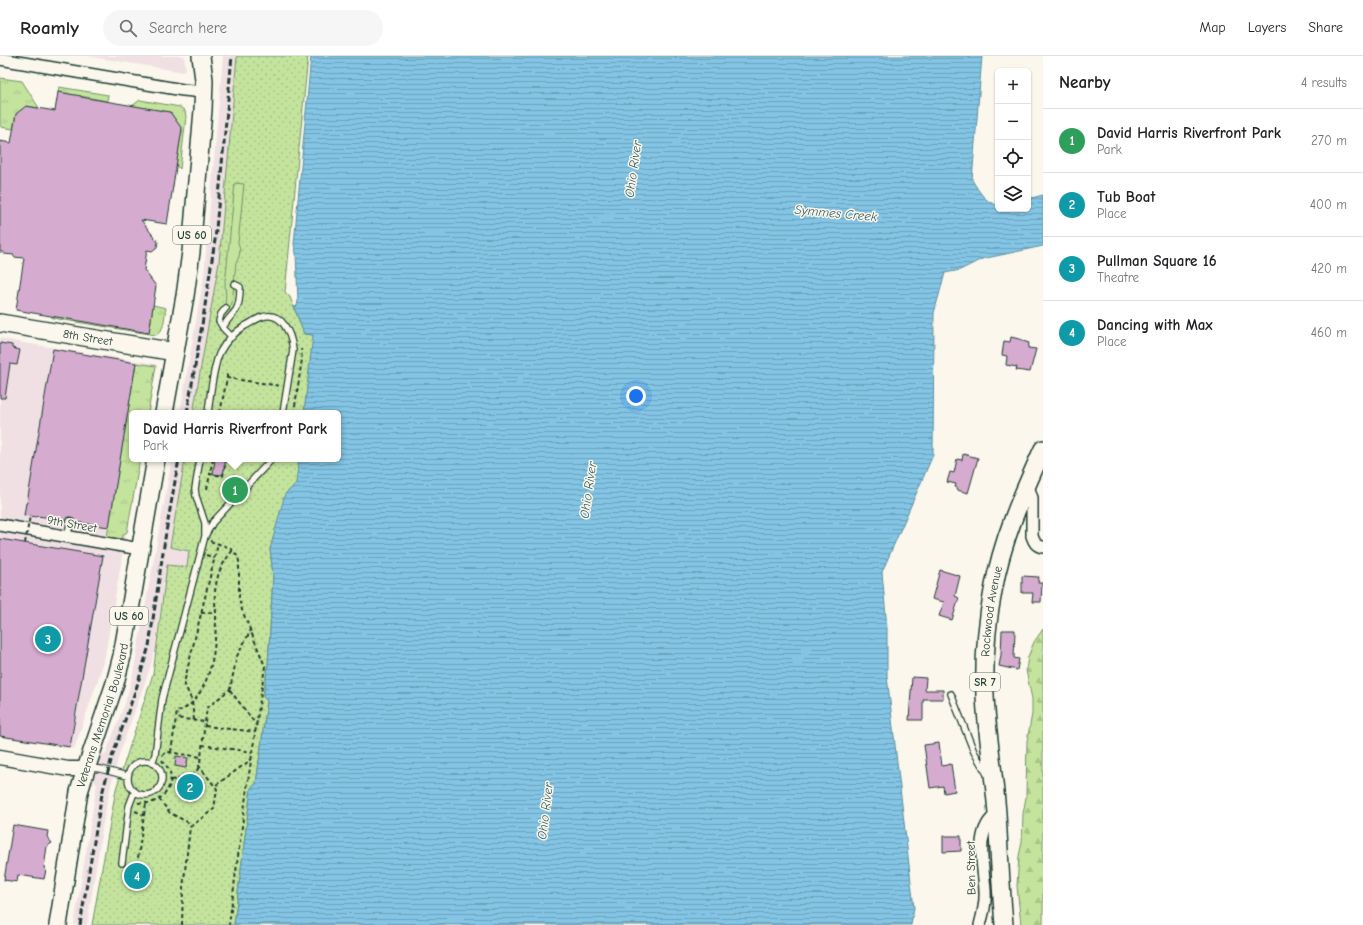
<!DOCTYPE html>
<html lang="en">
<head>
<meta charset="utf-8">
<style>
  body { margin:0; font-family:"Comic Neue",sans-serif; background:#f6f6f6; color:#202124 }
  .controls { position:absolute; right:12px; top:12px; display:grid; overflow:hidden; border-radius:6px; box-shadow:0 1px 3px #0004 }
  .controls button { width:36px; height:36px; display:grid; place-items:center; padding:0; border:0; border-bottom:1px solid #e0e0e0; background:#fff; color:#202124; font:20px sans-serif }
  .you { position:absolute; left:636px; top:340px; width:14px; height:14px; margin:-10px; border:3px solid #fff; border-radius:50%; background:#1a73e8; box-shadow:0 0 0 6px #1a73e833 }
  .badge { display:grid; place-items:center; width:26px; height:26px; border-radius:50%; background:#0b8043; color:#fff; font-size:13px; font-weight:700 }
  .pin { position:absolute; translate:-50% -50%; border:2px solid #fff; box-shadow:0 1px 4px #0006 }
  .popup { position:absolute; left:129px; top:354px; width:212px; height:52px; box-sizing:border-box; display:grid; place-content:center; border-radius:6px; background:#fff; filter:drop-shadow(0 1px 3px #0005); font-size:13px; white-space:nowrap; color:#757577 }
  .popup b { font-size:15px; color:#202124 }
  .popup::after { content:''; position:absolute; left:50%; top:100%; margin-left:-8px; border:8px solid transparent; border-top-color:#fff }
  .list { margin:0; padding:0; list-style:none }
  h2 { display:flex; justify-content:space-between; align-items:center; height:52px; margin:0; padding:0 16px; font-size:17px }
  h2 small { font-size:13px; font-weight:400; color:#757577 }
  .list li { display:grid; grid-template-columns:26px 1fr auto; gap:12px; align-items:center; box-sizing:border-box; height:64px; padding:0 16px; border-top:1px solid #e0e0e0 }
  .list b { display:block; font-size:15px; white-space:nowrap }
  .list p { margin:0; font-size:13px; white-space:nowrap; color:#757577 }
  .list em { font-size:13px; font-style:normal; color:#757577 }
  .icon { flex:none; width:22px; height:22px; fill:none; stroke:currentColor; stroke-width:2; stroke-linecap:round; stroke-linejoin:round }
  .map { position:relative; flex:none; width:1043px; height:869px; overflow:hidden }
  header { display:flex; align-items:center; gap:24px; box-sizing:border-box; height:56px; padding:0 20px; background:#fff; border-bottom:1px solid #e0e0e0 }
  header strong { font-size:19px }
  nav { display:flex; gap:22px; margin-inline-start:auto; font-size:14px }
  .search { width:280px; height:36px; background:#f6f6f6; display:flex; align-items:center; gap:10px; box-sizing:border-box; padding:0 14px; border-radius:22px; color:#757577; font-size:15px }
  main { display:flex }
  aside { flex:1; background:#fff }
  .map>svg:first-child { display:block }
  .built { fill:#f0e0e4 }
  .grass { fill:url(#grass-tufts); stroke:#729068 }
  .forest { fill:url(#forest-firs); stroke:#729068 }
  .park { fill:url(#park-dots); stroke:#729068 }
  .pitch { fill:#c4e49d; stroke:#729068 }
  .water { fill:url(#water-rules); stroke:#5c8f9e }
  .building { fill:#d6abd0; stroke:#1f3d34 }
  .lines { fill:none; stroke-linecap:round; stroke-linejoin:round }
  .service-casing { stroke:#1f3d34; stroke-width:8 }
  .minor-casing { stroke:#1f3d34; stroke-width:14 }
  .tertiary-casing { stroke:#1f3d34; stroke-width:17 }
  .primary-casing { stroke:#1f3d34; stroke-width:20 }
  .path { stroke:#1f3d34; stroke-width:2; stroke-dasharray:4 3; stroke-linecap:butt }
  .service { stroke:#fbf7ec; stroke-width:5.5 }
  .minor { stroke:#fbf7ec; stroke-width:11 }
  .tertiary { stroke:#fbf7ec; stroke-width:14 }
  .primary { stroke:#fbf7ec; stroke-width:17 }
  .rail { stroke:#1f3d34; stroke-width:3; stroke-dasharray:6 3; stroke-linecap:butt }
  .path-bridge { stroke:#1f3d34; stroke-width:2; stroke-dasharray:4 3; stroke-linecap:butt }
  .labels { text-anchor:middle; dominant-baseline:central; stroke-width:3; stroke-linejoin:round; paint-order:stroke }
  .shield { fill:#fbf7ec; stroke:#61756b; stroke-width:1 }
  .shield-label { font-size:11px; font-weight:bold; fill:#1f3d34 }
  .street-label { font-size:12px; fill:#1f3d34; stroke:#fbf7ec }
  .water-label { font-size:13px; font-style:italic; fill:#385f60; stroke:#fbf7ec }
</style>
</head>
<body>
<header>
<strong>Roamly</strong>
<div class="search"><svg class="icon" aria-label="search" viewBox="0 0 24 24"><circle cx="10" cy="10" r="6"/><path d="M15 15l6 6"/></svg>Search here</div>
<nav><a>Map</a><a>Layers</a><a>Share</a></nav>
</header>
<main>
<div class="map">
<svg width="1043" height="869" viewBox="0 0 1043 869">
  <defs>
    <pattern id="grass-tufts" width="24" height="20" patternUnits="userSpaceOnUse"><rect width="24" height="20" fill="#c4e49d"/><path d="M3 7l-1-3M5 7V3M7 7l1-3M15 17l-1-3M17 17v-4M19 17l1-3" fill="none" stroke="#a8c488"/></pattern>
    <pattern id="forest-firs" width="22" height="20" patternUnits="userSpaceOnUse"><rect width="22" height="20" fill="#c4e49d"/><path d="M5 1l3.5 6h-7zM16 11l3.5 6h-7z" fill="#a8c488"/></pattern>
    <pattern id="park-dots" width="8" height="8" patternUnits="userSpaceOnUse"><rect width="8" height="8" fill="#c4e49d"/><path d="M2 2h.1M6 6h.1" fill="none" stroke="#a8c488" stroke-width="1.8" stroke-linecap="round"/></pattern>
    <pattern id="water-rules" width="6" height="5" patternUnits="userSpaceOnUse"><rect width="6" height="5" fill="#84c5e5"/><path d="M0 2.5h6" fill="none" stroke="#6ba1ba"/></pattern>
  </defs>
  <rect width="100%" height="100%" fill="#fbf7ec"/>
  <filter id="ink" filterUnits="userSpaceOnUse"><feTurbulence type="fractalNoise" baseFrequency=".025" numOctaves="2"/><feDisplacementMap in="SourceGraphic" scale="8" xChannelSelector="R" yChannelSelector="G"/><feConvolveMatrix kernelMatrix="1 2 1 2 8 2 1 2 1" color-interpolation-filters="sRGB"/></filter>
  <g filter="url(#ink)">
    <!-- built -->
    <path class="built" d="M 87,0 L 184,0 L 186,15 L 183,16 Z
      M 223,0 L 237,0 L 219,206 L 193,357 L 180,357 L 204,219 Z
      M 0,282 L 18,286 L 156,308 L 147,357 L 132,357 L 132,403 L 139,403 L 105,600 L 98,624 L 74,693 L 0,681 Z
      M 172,403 L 185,403 L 170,491 L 189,495 L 187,512 L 167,509 L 154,598 L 147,621 L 120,696 L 111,729 L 104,761 L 87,869 L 74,869 L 97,728 L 91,723 L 98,701 L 106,697 L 125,647 L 133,618 Z"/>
    <!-- grass -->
    <path class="grass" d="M 0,22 L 22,25 L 39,52 L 27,50 L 16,58 L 13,73 L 1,71 L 0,69 Z
      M 59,31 L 108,39 L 107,45 L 58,36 Z
      M 140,44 L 180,51 L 185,55 L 186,61 L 180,113 L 176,109 L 182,73 L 170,56 L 132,50 Z
      M 153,249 L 166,252 C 164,261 165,275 156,279 L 52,262 L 52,260 L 149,276 Z
      M 136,307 L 156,310 L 148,357 L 132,357 L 132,403 L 140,403 L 127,476 L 123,479 L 122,483 L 107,481 Z"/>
    <!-- forest -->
    <path class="forest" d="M 1043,573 L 1043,869 L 1021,869 L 1017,830 L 1019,800 L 1022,786 L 1023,758 L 1026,741 L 1027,685 L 1032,658 L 1032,643 L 1026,614 L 1028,601 L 1034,586 Z"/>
    <!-- park -->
    <path class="park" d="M 237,0 L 308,0 L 285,236 L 290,241 L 304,278 L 314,279 L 304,357 L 193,357 L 219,206 Z
      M 185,403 L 299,403 L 296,428 L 270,493 L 273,519 L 268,609 L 263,640 L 267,645 L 256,728 L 251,732 L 234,869 L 92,869 L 116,733 L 153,618 L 167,509 L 187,511 L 189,495 L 170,491 Z"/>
    <!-- pitch -->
    <path class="pitch" d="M 235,127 L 244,128 L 238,187 C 241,192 240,202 236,206 L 232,247 L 228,254 L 224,251 C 228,241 223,226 226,219 Z"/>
    <!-- water -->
    <path class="water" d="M 311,0 L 982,0 L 972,124 C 979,135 985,147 998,149 L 998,153 L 1028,153 L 1028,143 L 1043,139 L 1043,190 L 982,203 L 960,214 L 945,217 L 934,257 L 933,399 L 882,516 L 887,572 L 887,620 L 914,852 L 911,869 L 234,869 L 251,732 L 256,728 L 267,645 L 263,641 L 268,609 L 273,519 L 270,493 L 285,438 L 296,428 L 299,403 L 338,403 L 338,357 L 304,357 L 313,279 L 304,278 L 294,251 L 297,250 L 298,245 L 296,197 L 294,188 Z"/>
    <!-- building -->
    <path class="building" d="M 58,36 L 81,40 L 81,41 L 170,56 L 182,73 L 167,168 L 141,164 L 158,186 L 157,191 L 152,195 L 147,194 L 144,214 L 156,230 L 149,277 L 16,254 L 24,202 L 14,201 L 14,199 L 4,198 L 4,196 L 0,196 L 0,85 L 11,87 L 16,58 L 26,50 L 55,55 Z
      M 1011,281 L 1023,284 L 1023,285 L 1029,287 L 1028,292 L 1036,293 L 1030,316 L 1016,314 L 1017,311 L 1006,309 L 1007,300 L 1002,299 L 1004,285 L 1010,286 Z
      M 0,287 L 12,289 L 12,292 L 20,294 L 17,309 L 10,308 L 5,342 L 0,342 Z
      M 53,293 L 136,307 L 109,471 L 74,466 L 74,463 L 71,461 L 68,461 L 66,464 L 37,460 L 36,461 L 24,459 L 26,447 L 27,447 Z
      M 963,398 L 978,402 L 968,437 L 957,434 L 958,432 L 955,431 L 956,428 L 947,426 L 950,416 L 954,417 L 957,403 L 962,404 Z
      M 215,403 L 226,403 L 223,419 L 213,418 Z
      M 0,483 L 103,500 L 70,691 L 0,680 Z
      M 940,514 L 960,520 L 955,540 L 959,542 L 952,564 L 939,560 L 944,546 L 932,543 Z
      M 1022,520 L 1039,521 L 1038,527 L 1042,527 L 1041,546 L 1032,546 L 1033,537 L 1022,537 Z
      M 1002,574 L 1015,574 L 1014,602 L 1019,603 L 1017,614 L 999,610 L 1001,599 Z
      M 912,621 L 926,622 L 925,634 L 943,634 L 943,643 L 925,643 L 923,644 L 923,664 L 909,664 Z
      M 939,687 L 942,710 L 951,708 L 955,735 L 944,737 L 943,730 L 930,732 L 924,689 Z
      M 176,700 L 188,702 L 186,712 L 175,710 Z
      M 13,769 L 48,775 L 47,781 L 52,787 L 47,790 L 44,812 L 46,814 L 44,823 L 18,819 L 17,826 L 4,824 Z
      M 943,780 L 961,780 L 961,795 L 943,796 Z"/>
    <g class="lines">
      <defs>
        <path id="service" d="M 226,252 L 221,258 L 219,265 L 224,273 L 232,281
          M 223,272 C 226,264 232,260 236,254 C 240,248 240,238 240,231 L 234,228
          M 208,357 C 210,341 213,310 220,296 C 226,285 235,276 245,270 C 251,267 256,263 262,261 C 282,254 291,278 293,294 L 283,357
          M 200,403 L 195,433 L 196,440 L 205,467 L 205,479
          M 68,480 L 70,465
          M 951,638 L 974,696 L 987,718
          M128 722a17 17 0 1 1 34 0a17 17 0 1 1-34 0Z
          M 152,707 L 155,699 L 162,643 L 205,480 L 213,466 L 272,403
          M 89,712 L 101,713 L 127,720
          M 122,807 L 129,750 L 134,737"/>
        <path id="minor" d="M 0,3 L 183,34 L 204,36
          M 1026,431 L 1030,436 L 1032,442 L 1032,480 C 1034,486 1036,490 1043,491
          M 0,469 L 140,493
          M 980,869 C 983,858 986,847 985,835 C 984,810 973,775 997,758"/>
        <path id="tertiary" d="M 0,701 L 68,713 L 86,713"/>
        <g id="primary">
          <path id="s1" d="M 0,267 L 175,296"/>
          <path d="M 164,357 L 185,240 L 191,196 L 203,54 L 204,24 L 201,0"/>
          <path id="s2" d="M 58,869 L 79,736 L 86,713 L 115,627 L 122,600 L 156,403"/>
          <path id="s3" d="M 1004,869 C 1001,832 999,795 997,757 C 994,718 987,679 985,640 C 984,605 986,570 993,535 C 1002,484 1022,439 1043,393"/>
        </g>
      </defs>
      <!-- service casing -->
      <use href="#service" class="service-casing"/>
      <!-- minor casing -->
      <use href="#minor" class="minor-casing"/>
      <!-- tertiary casing -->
      <use href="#tertiary" class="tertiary-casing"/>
      <!-- primary casing -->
      <use href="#primary" class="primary-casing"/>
      <!-- path -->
      <path class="path" d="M 227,322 L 227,317
        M 220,357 L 227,322 L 281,330
        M 294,357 L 302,303 L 301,293
        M 213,403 L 210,418 L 223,420 L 226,403
        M 207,433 L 210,418
        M 210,485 C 223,490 235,490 239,505 L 239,542 L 242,554 L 265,610 L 247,732 L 229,869
        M 206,499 L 215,502
        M 201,557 L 216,556
        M 230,634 L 257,670
        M 194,664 L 192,645 L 184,627 L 218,488
        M 205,666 L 207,652 L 230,633 L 237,600 L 251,574
        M 205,670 L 256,676
        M 202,689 L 253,696
        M 171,696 L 177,655 C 185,654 192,648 197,641 C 214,617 216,585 216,556 C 215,547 214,538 216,529 C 218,515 224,505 233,494
        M 162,699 L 168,696 L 201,701 L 205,666 L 176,662
        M 171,724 C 182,722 195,723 199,710
        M 216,729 L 252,703
        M 159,743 L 170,757 L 193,769
        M 138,747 C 143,746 148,748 153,746 C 165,742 173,729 170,716 C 168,711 164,707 161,703
        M 135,755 L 144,759 L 138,802
        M 144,759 L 146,748
        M 182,869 L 183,832 L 190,771 L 214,753 L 217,733 L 199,710 L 201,701"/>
      <!-- service -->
      <use href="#service" class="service"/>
      <!-- minor -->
      <use href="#minor" class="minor"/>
      <!-- tertiary -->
      <use href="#tertiary" class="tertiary"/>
      <!-- primary -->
      <use href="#primary" class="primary"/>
      <!-- rail -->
      <path class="rail" d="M 187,357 L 202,269 L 215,184 L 232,0
        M 80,869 L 102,738 L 112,701 L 136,633 L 149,590 L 166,476 L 179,403"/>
      <!-- path-bridge -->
      <path class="path-bridge" d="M 25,487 L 30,460"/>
    </g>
  </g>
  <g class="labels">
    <!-- shield labels -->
    <g class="shield">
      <rect x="173" y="170" width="38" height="18" rx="3"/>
      <rect x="110" y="551" width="38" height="18" rx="3"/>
      <rect x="970" y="617" width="30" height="18" rx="3"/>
    </g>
    <g class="shield-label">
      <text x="192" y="179">US 60</text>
      <text x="129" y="560">US 60</text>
      <text x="985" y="626">SR 7</text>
    </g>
    <!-- street labels -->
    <g class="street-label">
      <text stroke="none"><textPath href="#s1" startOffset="89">8th Street</textPath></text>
      <text transform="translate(72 468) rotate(10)">9th Street</text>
      <text stroke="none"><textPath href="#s3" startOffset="315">Rockwood Avenue</textPath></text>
      <text stroke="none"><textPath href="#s2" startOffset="215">Veterans Memorial Boulevard</textPath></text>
      <text transform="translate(971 812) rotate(-91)">Ben Street</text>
    </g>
    <!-- water labels -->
    <g class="water-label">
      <text transform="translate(633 113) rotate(-82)">Ohio River</text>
      <text transform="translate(836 157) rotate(5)">Symmes Creek</text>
      <text transform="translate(588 434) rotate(-82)">Ohio River</text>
      <text transform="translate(545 755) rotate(-83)">Ohio River</text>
    </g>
  </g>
</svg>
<div class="controls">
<button>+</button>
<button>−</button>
<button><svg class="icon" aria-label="locate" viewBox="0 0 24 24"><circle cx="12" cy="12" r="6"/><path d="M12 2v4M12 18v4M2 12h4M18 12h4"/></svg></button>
<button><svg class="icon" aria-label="layers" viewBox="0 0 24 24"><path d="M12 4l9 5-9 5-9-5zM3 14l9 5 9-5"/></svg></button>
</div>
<div class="you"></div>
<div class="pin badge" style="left:235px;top:434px;background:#2e9e5b">1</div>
<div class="popup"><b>David Harris Riverfront Park</b>Park</div>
<div class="pin badge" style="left:190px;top:731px;background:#0f9aa8">2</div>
<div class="pin badge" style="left:48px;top:583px;background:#0f9aa8">3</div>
<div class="pin badge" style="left:137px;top:820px;background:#0f9aa8">4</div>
</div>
<aside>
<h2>Nearby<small>4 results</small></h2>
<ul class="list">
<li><span class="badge" style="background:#2e9e5b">1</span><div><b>David Harris Riverfront Park</b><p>Park</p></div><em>270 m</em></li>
<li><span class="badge" style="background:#0f9aa8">2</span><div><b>Tub Boat</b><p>Place</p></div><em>400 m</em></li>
<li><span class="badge" style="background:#0f9aa8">3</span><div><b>Pullman Square 16</b><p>Theatre</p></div><em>420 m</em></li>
<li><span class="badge" style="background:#0f9aa8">4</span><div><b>Dancing with Max</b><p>Place</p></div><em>460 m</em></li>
</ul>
</aside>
</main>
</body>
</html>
